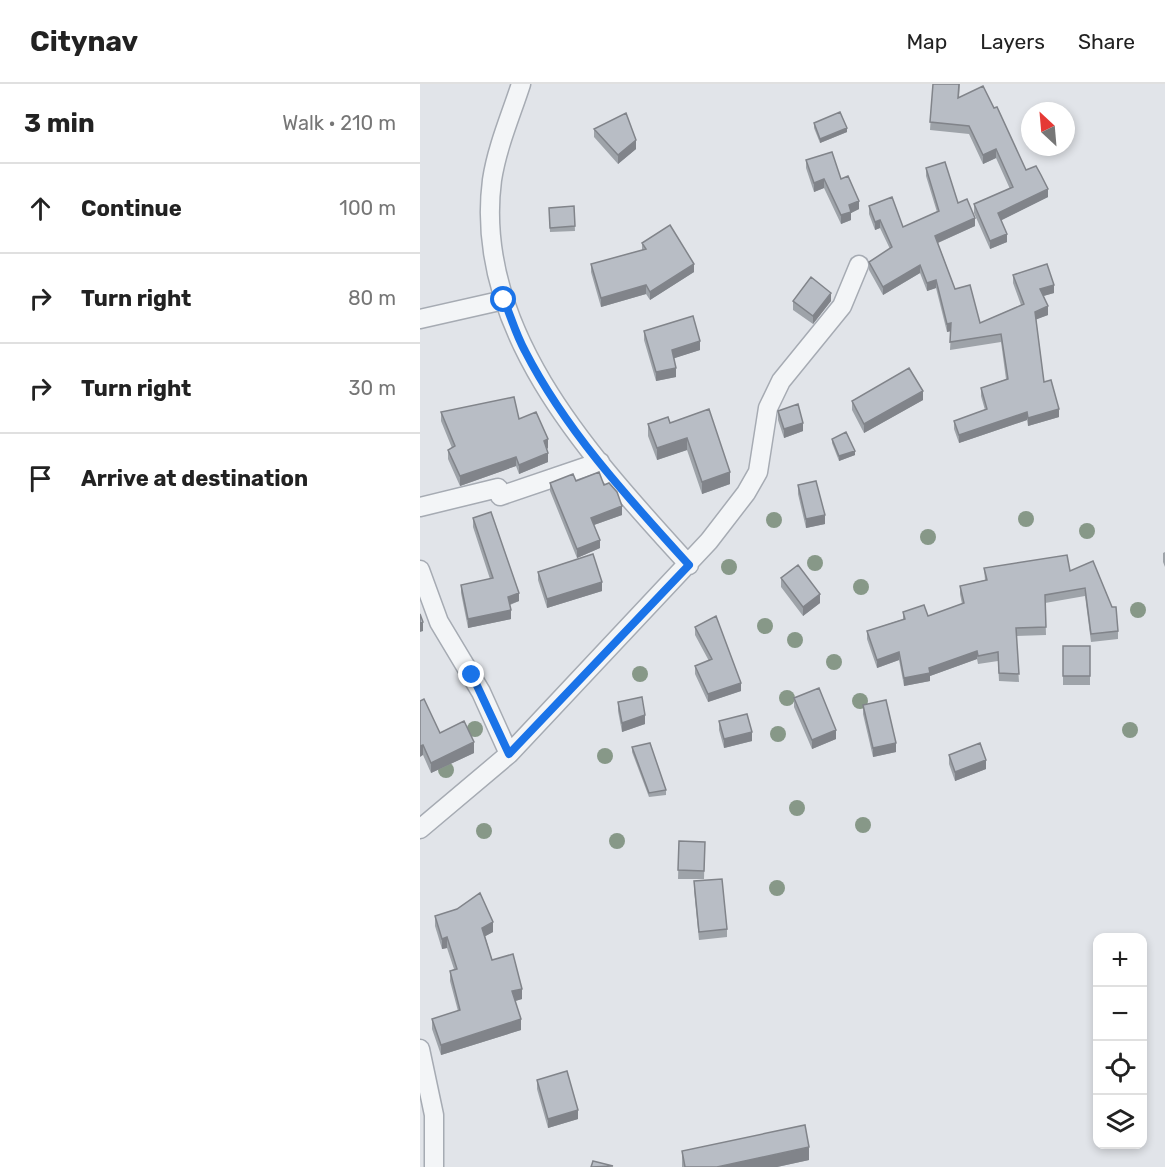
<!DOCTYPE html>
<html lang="en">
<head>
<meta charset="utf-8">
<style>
  body { margin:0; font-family:Rubik,sans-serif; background:#f2f2f2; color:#222 }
  .controls { position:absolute; right:18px; bottom:18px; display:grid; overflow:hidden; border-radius:12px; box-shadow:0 3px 9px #0003 }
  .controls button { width:54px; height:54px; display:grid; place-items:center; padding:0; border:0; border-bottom:2px solid #e0e0e0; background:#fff; color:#222; font:30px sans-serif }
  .compass { position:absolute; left:601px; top:18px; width:54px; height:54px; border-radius:50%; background:#fff; box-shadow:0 3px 9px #0003; rotate:334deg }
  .stop { position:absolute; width:18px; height:18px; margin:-14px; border:4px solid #1a73e8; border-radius:50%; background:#fff }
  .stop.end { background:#1a73e8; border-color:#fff; box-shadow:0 2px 6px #0008 }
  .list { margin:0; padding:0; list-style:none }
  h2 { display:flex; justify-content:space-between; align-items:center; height:78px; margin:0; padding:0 24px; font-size:26px }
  h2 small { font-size:20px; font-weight:400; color:#767676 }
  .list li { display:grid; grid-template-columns:39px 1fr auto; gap:18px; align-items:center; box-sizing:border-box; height:90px; padding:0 24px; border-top:2px solid #e0e0e0 }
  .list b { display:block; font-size:22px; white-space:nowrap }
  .list em { font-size:20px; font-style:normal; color:#767676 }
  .icon { flex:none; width:33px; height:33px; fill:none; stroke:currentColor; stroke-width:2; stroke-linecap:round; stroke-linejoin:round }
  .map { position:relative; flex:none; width:745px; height:1083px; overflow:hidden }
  header { display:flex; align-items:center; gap:36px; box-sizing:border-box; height:84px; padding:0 30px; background:#fff; border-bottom:2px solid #e0e0e0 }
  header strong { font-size:28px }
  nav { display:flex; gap:33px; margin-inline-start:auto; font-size:21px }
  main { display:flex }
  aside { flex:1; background:#fff }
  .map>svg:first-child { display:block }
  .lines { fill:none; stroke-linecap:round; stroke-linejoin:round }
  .street-casing { stroke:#a6abb3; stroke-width:21 }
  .street { stroke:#f3f5f7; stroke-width:18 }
  .tree { fill:#879888 }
  .wall { fill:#9ea3a9 }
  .shaded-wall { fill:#81848a }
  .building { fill:#b8bdc5; stroke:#81848a; stroke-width:1.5 }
  .route { stroke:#1a73e8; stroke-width:8 }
</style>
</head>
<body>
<header>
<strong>Citynav</strong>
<nav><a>Map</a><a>Layers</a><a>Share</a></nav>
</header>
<main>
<aside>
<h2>3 min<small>Walk · 210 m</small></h2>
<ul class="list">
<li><svg class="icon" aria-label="ahead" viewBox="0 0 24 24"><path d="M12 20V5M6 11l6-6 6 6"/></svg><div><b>Continue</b></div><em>100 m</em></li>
<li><svg class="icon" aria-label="right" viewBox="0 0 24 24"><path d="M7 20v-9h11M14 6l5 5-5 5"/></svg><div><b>Turn right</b></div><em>80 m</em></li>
<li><svg class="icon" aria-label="right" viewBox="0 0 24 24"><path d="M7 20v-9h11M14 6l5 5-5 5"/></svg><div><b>Turn right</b></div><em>30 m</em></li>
<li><svg class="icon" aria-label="arrive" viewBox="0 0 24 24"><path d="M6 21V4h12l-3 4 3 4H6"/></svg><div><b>Arrive at destination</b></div></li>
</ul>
</aside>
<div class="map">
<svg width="745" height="1083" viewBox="0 0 745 1083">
  <rect width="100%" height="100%" fill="#e1e4e9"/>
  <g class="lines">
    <defs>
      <path id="street" d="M 101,0 C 91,31 77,63 72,96 C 52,249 175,377 269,481
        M 0,235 L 84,216
        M 0,423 L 78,404 L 80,412 L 180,378
        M 0,486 L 19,538 L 61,608 L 89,670
        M 0,745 L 89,670 L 289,457 L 326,409 L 338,388 L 348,324 L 361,297 L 422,222 L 439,181
        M 0,965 L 14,1031 L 14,1083"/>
    </defs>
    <!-- street casing -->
    <use href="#street" class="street-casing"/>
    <!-- street -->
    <use href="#street" class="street"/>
  </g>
  <!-- trees -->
  <g class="tree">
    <circle cx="606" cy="435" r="8"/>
    <circle cx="354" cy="436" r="8"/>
    <circle cx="667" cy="447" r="8"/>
    <circle cx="508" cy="453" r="8"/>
    <circle cx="395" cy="479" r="8"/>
    <circle cx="309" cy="483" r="8"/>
    <circle cx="441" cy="503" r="8"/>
    <circle cx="718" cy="526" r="8"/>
    <circle cx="345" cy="542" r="8"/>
    <circle cx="375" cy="556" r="8"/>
    <circle cx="414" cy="578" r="8"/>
    <circle cx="220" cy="590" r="8"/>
    <circle cx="367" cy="614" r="8"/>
    <circle cx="440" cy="617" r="8"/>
    <circle cx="55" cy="645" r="8"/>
    <circle cx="710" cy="646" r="8"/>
    <circle cx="358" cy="650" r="8"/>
    <circle cx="185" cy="672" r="8"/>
    <circle cx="26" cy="686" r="8"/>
    <circle cx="377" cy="724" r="8"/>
    <circle cx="443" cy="741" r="8"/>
    <circle cx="64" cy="747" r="8"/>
    <circle cx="197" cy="757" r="8"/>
    <circle cx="357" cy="804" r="8"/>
  </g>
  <!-- wall -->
  <path class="wall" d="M 513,0 L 540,0 L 539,14 L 606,86 L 628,113 L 581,136 L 587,158 L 570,165 L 554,129 L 554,120 L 590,105 L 576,74 L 563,80 L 549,50 L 510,46 Z
    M 394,39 L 427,48 L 400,59 L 394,44 Z
    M 174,45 L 216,65 L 198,80 L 174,53 Z
    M 386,76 L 421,95 L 439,125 L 431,129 L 431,136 L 421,140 L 404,104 L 394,108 L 386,84 Z
    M 506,84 L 538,119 L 555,142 L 518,159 L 535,205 L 560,239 L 601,221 L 593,199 L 593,191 L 634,209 L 623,212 L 628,231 L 616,235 L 624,298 L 639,333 L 608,342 L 607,336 L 539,359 L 534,345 L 534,337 L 565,326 L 561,312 L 561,304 L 586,295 L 581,258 L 530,266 L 531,247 L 527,248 L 516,204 L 507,207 L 500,189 L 463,211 L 449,186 L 449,178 L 470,165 L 460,144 L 455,146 L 449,130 L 449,122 L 483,143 L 517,128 L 506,92 Z
    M 154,122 L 155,147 L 130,148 L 129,124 Z
    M 222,159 L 274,188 L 230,216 L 226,210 L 181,223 L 171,188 L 171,180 L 222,166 Z
    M 373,217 L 411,217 L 393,240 L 373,226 Z
    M 224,247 L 280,266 L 254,274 L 256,293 L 236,297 L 224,256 Z
    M 503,316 L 444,349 L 432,326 L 432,317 Z
    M 289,325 L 310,400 L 282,410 L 267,366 L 237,376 L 228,352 L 228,340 L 250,339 Z
    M 358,327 L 383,347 L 364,354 L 358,336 Z
    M 21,328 L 99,335 L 128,364 L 127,365 L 128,378 L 99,390 L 96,382 L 40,402 L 28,375 L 28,366 L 32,364 L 21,337 Z
    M 412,355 L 435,371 L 419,377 L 412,359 Z
    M 156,397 L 184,401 L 202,431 L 174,441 L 180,464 L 157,474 L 130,407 L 130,399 Z
    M 378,401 L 405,440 L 386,444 L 378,410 Z
    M 53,434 L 99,517 L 90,521 L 91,535 L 48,544 L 41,509 L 41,501 L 70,495 L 53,443 Z
    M 745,468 L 745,483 L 743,478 L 743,469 Z
    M 564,484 L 650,487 L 698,547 L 698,555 L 671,558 L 665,512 L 625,519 L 626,551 L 596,552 L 599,598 L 579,597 L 578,577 L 558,580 L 557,575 L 510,592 L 510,597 L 484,602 L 479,576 L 457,584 L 447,555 L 447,547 L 483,535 L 483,528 L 508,532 L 542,520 L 540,510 L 540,502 L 565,496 Z
    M 118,488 L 182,507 L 127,524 L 118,496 Z
    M 361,494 L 400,519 L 383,532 L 361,503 Z
    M 275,543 L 321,607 L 288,618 L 275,590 L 275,582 L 289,577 L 275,551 Z
    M 643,562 L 670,562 L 670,601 L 643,601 Z
    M 374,614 L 416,655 L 392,665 L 374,623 Z
    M 0,617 L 20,649 L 54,669 L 11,689 L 3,671 Z
    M 198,618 L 225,640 L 202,648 L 198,627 Z
    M 443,621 L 476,668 L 453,673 L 443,630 Z
    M 299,637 L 332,657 L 304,664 L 299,646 Z
    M 212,663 L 246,706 L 246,711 L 229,713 L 212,668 Z
    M 529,671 L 566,685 L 535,697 L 529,680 Z
    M 259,757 L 285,758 L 284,795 L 258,795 Z
    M 274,797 L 307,845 L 307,853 L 279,856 L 274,806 Z
    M 15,832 L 73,848 L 65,852 L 72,876 L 102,915 L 95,917 L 101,946 L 21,971 L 12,945 L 12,935 L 38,927 L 30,897 L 30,887 L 34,885 L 27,864 L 22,865 L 15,842 Z
    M 117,996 L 158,1035 L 128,1044 L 117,1005 Z
    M 262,1067 L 389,1076 L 357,1083 L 262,1083 Z"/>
  <!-- shaded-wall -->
  <path class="shaded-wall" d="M 427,44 L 427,48 L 400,59 L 400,55 Z
    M 216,56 L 216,65 L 198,80 L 198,71 Z
    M 576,65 L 576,74 L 563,80 L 563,71 Z
    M 404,95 L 404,104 L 394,108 L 394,99 Z
    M 628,105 L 628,113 L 578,138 L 578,129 Z
    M 439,117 L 439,125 L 431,129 L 431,136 L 421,140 L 421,131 L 429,121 Z
    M 555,134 L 555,142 L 515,160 L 515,152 Z
    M 460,136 L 460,144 L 455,146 L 455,138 Z
    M 587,150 L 587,158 L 570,165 L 570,157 Z
    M 274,180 L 274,188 L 230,216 L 230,208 Z
    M 500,181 L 500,189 L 463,211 L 463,203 Z
    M 516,196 L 516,204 L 507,207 L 507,199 Z
    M 226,201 L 226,210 L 181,223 L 181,214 Z
    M 634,201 L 634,209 L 620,213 L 620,205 Z
    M 411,209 L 411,217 L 393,240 L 393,232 Z
    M 628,222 L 628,231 L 615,236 L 615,228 Z
    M 531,239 L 531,247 L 527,248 L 527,240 Z
    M 280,257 L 280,266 L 252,275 L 252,266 Z
    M 256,284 L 256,293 L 236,297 L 236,288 Z
    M 503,307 L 503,316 L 444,349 L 444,340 Z
    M 639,325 L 639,333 L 608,342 L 608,334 Z
    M 607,328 L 607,336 L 539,359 L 539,351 Z
    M 383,339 L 383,347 L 364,354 L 364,345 Z
    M 267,354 L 267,366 L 237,376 L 237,364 Z
    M 128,355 L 128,364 L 124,366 L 124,357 Z
    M 435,367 L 435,371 L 419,377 L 419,372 Z
    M 128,369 L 128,378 L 99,390 L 99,381 Z
    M 96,373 L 96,382 L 40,402 L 40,392 Z
    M 310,388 L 310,400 L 282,410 L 282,398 Z
    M 202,422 L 202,431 L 171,442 L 171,434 Z
    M 405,431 L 405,440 L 386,444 L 386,435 Z
    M 180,456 L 180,464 L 157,474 L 157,465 Z
    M 182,498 L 182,507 L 127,524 L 127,515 Z
    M 99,509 L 99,517 L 88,521 L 88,513 Z
    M 400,510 L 400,519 L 383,532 L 383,523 Z
    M 91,526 L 91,535 L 48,544 L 48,535 Z
    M 3,538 L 3,547 L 0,548 L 0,539 Z
    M 557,567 L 557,575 L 510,592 L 510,597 L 484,602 L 484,594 L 509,584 Z
    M 479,568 L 479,576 L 457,584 L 457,576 Z
    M 321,599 L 321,607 L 288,618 L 288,610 Z
    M 225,631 L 225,640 L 202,648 L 202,639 Z
    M 416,646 L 416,655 L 392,665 L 392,656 Z
    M 332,648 L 332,657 L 304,664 L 304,655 Z
    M 54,658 L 54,669 L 11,689 L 11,679 Z
    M 476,659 L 476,668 L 453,673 L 453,664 Z
    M 3,661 L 3,671 L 0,673 L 0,662 Z
    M 566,676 L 566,685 L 535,697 L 535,688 Z
    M 73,838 L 73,848 L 62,854 L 62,844 Z
    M 27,853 L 27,864 L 22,865 L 22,855 Z
    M 102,905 L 102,915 L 92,918 L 92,907 Z
    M 101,935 L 101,946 L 21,971 L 21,961 Z
    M 158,1026 L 158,1035 L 128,1044 L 128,1035 Z
    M 389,1063 L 389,1076 L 357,1083 L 297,1083 Z"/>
  <!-- building -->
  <path class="building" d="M 513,0 L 539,0 L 538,14 L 563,2 L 574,24 L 577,23 L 606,86 L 616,82 L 621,91 L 628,105 L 578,129 L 587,150 L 570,157 L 554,120 L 593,103 L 576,65 L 563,71 L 549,42 L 510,38 Z
    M 420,28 L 427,44 L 400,55 L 394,39 Z
    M 206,29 L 216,56 L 198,71 L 174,45 Z
    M 412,68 L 421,95 L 428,92 L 439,117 L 429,121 L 431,128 L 421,131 L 404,95 L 394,99 L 386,76 Z
    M 525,78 L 538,119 L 547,115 L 555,134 L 515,152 L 535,205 L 550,201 L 560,239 L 604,220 L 593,191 L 627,180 L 634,201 L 620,205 L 628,222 L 615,228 L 624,298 L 631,296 L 639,325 L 608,334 L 607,328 L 539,351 L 534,337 L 567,325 L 561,304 L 588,295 L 581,250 L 530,258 L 531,239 L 527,240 L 516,196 L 507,199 L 500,181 L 463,203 L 449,178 L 472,163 L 460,136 L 455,138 L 449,122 L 472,113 L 483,143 L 519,127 L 506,84 Z
    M 154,122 L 155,142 L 130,144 L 129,124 Z
    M 250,141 L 274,180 L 230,208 L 226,201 L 181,214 L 171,180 L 226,165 L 222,159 Z
    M 391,193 L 411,209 L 393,232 L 373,217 Z
    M 273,232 L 280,257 L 252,266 L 256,284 L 236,288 L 224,247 Z
    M 489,284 L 503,307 L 444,340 L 432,317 Z
    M 94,313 L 99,335 L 116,328 L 128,355 L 124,357 L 128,369 L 99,381 L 96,373 L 40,392 L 28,366 L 35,362 L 21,328 Z
    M 378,320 L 383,339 L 364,345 L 358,327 Z
    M 289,325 L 310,388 L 282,398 L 267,354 L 237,364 L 228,340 L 248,333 L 250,339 Z
    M 426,348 L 435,367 L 419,372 L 412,355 Z
    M 179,388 L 184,401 L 189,399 L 197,408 L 202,422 L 171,434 L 180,456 L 157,465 L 130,399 L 153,390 L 156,397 Z
    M 396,397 L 405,431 L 386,435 L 378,401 Z
    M 71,428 L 99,509 L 88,513 L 91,526 L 48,535 L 41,501 L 73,494 L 53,434 Z
    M 173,470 L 182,498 L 127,515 L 118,488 Z
    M 647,471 L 650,487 L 673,477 L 692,523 L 696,523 L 698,547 L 671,550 L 665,504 L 625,511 L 626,543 L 596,544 L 599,590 L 579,589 L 578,568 L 558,572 L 557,567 L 509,584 L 510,589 L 484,594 L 479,568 L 457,576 L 447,547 L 485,535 L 483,528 L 504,521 L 508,532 L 544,519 L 540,502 L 567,496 L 564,484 Z
    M 378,481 L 400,510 L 383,523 L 361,494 Z
    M 0,530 L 3,538 L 0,539 Z
    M 296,532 L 321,599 L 288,610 L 275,582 L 292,575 L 275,543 Z
    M 643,562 L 670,562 L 670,592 L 643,592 Z
    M 399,604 L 416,646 L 392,656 L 374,614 Z
    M 222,613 L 225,631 L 202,639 L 198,618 Z
    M 4,615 L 20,649 L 44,637 L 54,658 L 11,679 L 3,661 L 0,662 L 0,617 Z
    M 466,616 L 476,659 L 453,664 L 443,621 Z
    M 327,630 L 332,648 L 304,655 L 299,637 Z
    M 230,659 L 246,706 L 229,709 L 212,663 Z
    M 560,659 L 566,676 L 535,688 L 529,671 Z
    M 259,757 L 285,758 L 284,787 L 258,786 Z
    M 302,795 L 307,845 L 279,848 L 274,797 Z
    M 60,809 L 73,838 L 62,844 L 72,876 L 93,870 L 102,905 L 92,907 L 101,935 L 21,961 L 12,935 L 40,926 L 30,887 L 37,885 L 27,853 L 22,855 L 15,832 L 37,825 Z
    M 147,987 L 158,1026 L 128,1035 L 117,996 Z
    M 385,1041 L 389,1063 L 297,1083 L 265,1083 L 262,1067 Z
    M 173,1077 L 193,1082 L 171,1083 Z"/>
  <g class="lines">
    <!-- route -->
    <path class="route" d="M 52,591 L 89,670 L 269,481 C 209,415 146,347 105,267 C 96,251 91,233 84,216"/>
  </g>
</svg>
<div class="controls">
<button>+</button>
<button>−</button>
<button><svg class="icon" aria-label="locate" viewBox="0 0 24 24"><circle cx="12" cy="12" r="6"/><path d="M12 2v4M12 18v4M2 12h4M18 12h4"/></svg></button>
<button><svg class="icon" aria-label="layers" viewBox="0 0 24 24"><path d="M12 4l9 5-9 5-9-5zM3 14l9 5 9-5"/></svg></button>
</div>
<svg class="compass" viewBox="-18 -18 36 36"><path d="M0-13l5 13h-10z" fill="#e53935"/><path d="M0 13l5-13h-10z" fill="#767676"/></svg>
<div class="stop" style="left:84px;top:216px"></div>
<div class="stop end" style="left:52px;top:591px"></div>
</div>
</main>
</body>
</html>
